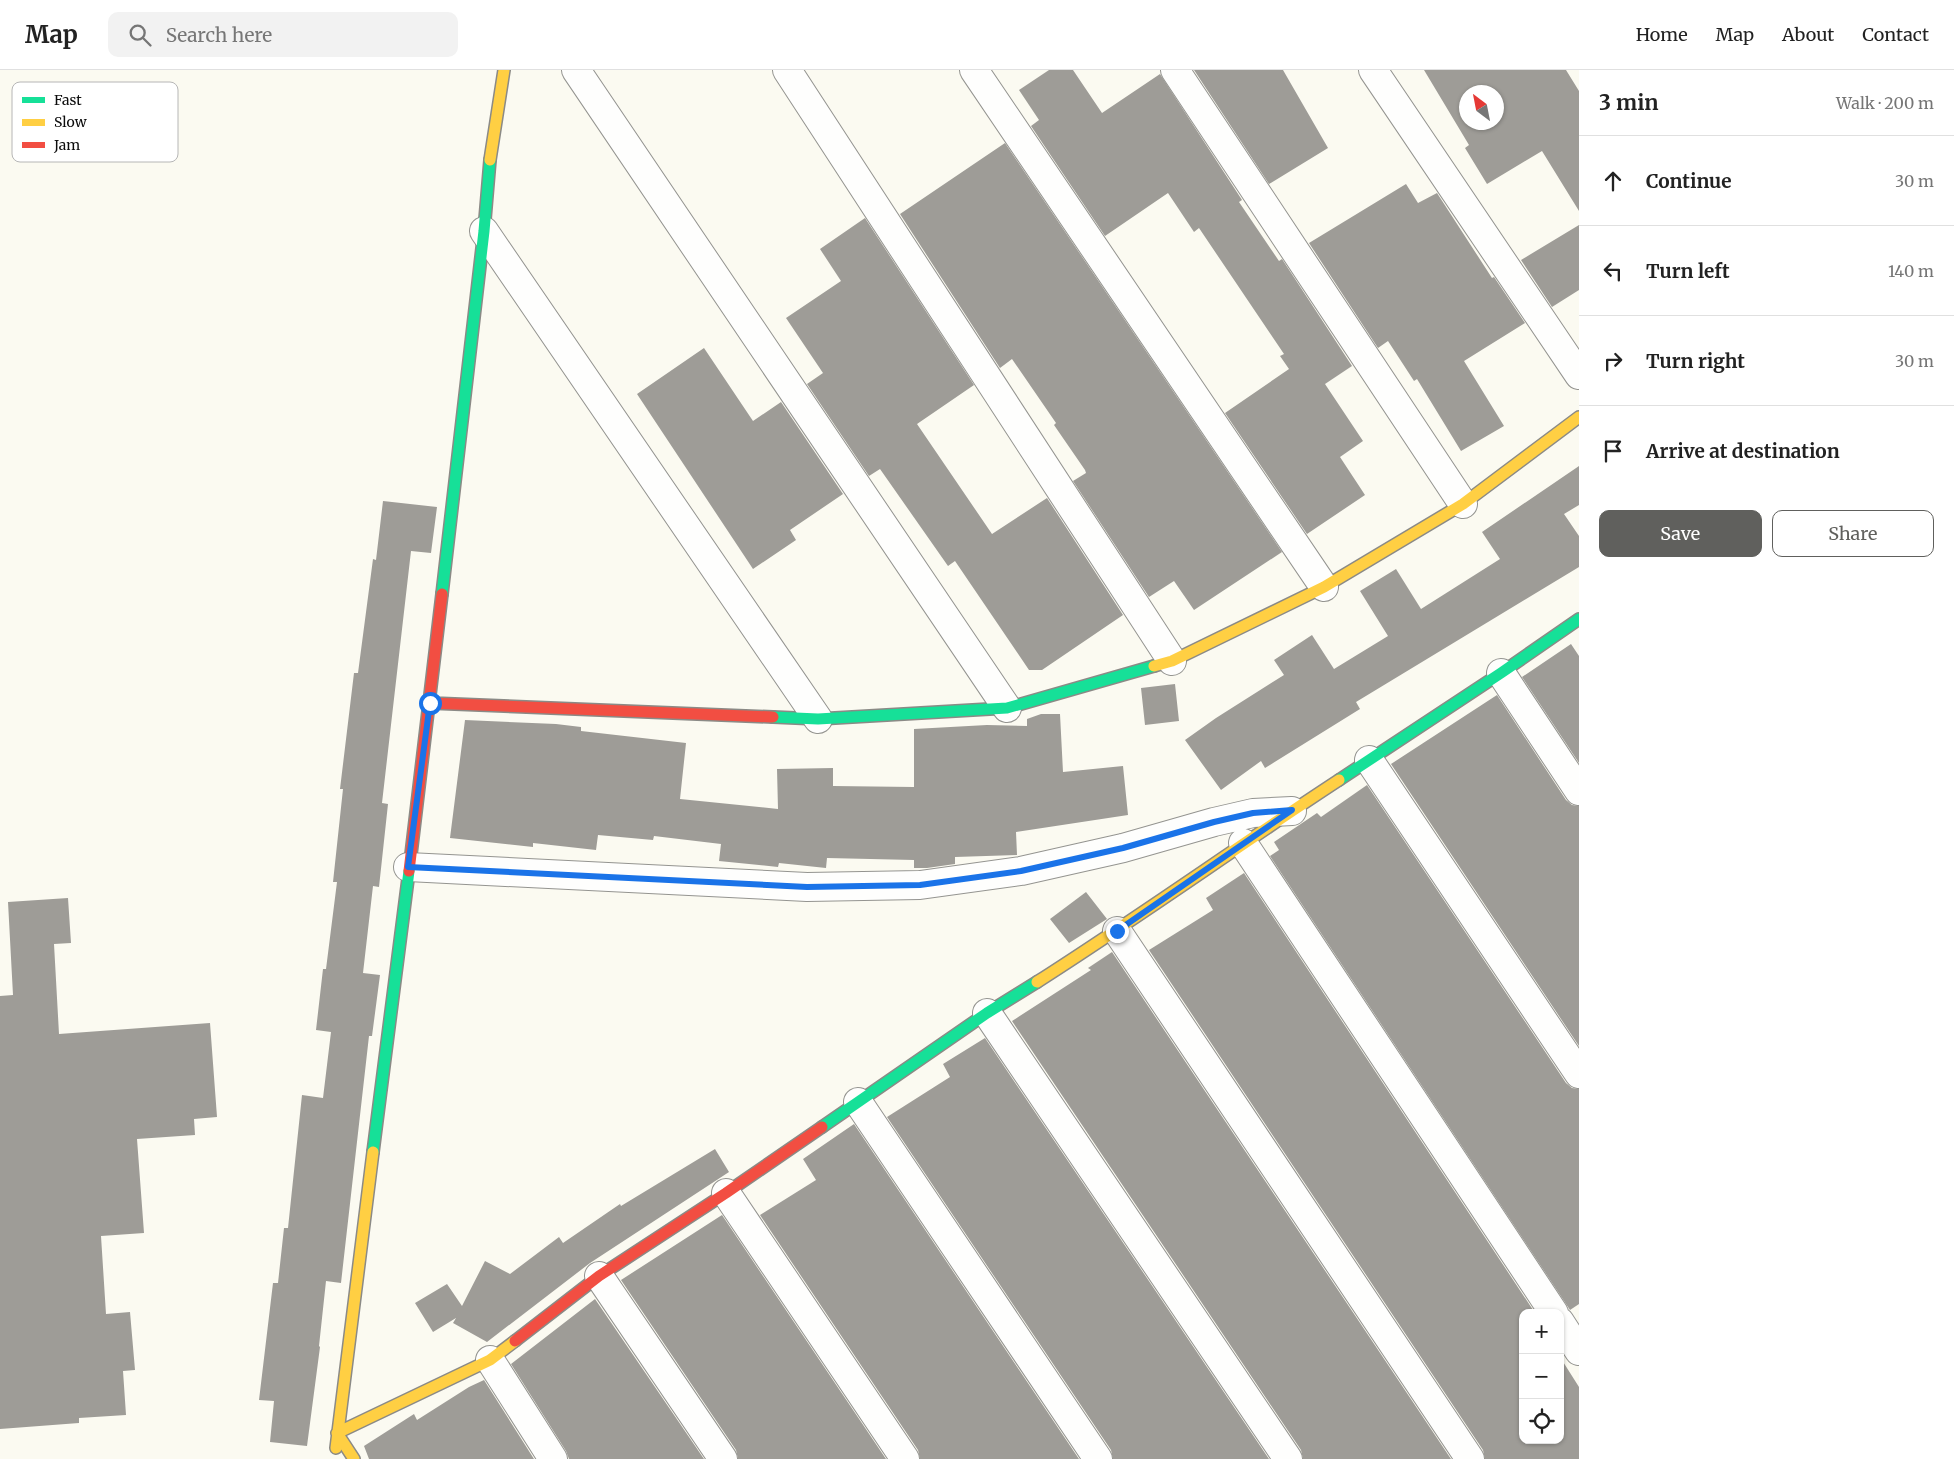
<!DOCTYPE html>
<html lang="en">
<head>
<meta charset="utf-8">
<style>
  body { margin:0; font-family:Merriweather,serif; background:#f2f2f2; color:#222 }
  .controls { position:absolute; right:15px; bottom:15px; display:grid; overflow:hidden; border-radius:10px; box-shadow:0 1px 4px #0004 }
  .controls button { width:45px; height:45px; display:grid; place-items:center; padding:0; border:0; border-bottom:1px solid #e0e0e0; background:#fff; color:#222; font:25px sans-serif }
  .compass { position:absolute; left:1459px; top:15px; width:45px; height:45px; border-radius:50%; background:#fff; box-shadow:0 1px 4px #0004; rotate:328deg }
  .stop { position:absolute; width:15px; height:15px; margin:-11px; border:4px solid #1a73e8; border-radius:50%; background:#fff }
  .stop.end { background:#1a73e8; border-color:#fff; box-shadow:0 1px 5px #0008 }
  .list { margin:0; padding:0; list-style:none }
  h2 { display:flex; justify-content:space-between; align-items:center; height:65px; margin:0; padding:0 20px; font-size:21px }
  h2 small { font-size:16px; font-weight:400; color:#767676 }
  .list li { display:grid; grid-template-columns:32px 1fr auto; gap:15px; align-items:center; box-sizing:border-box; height:90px; padding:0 20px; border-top:1px solid #e0e0e0 }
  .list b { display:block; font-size:19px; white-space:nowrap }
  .list em { font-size:16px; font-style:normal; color:#767676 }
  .actions { display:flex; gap:10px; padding:15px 20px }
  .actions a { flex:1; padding:11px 0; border:1px solid #60605d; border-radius:10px; text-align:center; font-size:18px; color:#60605d }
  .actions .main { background:#60605d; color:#fff }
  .icon { flex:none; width:28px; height:28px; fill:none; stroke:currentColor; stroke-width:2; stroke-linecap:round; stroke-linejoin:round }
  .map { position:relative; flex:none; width:1579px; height:1389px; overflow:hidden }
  header { display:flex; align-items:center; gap:30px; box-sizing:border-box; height:70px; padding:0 25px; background:#fff; border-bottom:1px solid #e0e0e0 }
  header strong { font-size:24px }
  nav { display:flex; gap:28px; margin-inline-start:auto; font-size:18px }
  .search { width:350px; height:45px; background:#f2f2f2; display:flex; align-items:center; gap:12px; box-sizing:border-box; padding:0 18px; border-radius:10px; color:#767676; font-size:19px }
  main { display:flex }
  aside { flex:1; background:#fff }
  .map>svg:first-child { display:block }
  .building { fill:#9e9c97; fill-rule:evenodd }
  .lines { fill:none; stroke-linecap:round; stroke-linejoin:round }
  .street-casing { stroke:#949490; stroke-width:30 }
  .fast-casing { stroke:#8b8a86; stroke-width:14 }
  .slow-casing { stroke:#8b8a86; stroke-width:14 }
  .jam-casing { stroke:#8b8a86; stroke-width:14 }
  .street { stroke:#fefefd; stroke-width:28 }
  .fast { stroke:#16e098; stroke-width:11 }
  .slow { stroke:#ffcf43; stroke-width:11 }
  .jam { stroke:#f24e42; stroke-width:11 }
  .route { stroke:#1a73e8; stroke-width:6 }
  .key { fill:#fff; stroke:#b6b6b6; stroke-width:1 }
  .key-label { font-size:14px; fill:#0d0d0d }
</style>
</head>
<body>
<header>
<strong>Map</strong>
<div class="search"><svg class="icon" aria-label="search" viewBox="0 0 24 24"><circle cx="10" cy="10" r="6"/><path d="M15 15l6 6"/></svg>Search here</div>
<nav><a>Home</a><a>Map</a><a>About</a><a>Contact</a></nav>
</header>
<main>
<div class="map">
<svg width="1579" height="1389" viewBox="0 0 1579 1389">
  <rect width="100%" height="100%" fill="#fbfaf1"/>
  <!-- building -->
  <path class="building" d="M 1049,0 L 1073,0 L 1102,43 L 1160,4 L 1242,130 L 1239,132 L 1279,191 L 1282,189 L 1352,296 L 1325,314 L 1363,371 L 1340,387 L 1365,425 L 1307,464 L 1225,343 L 1289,299 L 1280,286 L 1284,284 L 1199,158 L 1194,162 L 1168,123 L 1105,166 L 1031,56 L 1039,50 L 1019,20 Z
    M 1194,0 L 1283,0 L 1328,78 L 1269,114 Z
    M 1424,0 L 1566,0 L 1579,21 L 1579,141 L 1542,81 L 1487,114 L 1465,78 L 1469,75 ZM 1466,22 L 1496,22 L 1496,52 L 1466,52 Z
    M 1005,73 L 1282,482 L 1194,540 L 1174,511 L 1149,527 L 1073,411 L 1086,403 L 1085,400 L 1054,355 L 1056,353 L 1012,289 L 1000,298 L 900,144 Z
    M 1406,114 L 1418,133 L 1437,123 L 1492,208 L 1494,207 L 1525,253 L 1464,291 L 1504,356 L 1461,381 L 1417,309 L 1414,311 L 1388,271 L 1378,278 L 1309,173 Z
    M 865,148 L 974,315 L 917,354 L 992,464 L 1047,428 L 1123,545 L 1042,600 L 1029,600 L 955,491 L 948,496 L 880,399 L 869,406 L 807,314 L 823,303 L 786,248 L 841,211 L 820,179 Z
    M 1579,155 L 1579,220 L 1552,237 L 1521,190 Z
    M 704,278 L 753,351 L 781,332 L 843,424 L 790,460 L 796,470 L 753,499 L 637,324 Z
    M 1579,396 L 1579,435 L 1564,444 L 1579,466 L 1579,497 L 1356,632 L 1360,639 L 1265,698 L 1261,691 L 1221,720 L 1185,670 L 1216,648 L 1284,605 L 1274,590 L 1312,565 L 1334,599 L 1388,566 L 1360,521 L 1396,499 L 1421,539 L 1500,489 L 1482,462 Z
    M 383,431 L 437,437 L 431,483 L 411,481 L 382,733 L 388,734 L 379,817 L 373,816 L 363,903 L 380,905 L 372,966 L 369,966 L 341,1213 L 326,1211 L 319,1276 L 320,1277 L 307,1376 L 270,1372 L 274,1331 L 259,1330 L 273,1213 L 278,1213 L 284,1158 L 288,1158 L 302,1025 L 323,1028 L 331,962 L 316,960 L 323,899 L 326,899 L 337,812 L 333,812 L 343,719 L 340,719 L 354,603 L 358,603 L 373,489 L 376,490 Z
    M 1571,574 L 1579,586 L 1579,693 L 1522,607 Z
    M 1175,614 L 1179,651 L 1145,655 L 1141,618 Z
    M 1497,625 L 1566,730 L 1572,735 L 1579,736 L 1579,976 L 1391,694 Z
    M 1041,644 L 1060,644 L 1063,702 L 1123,696 L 1128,745 L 1016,762 L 1017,785 L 955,787 L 955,794 L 927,798 L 914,798 L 914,790 L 827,788 L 826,798 L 779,793 L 778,797 L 719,791 L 721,774 L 654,766 L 653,770 L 598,765 L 596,780 L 533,773 L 533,777 L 450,768 L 465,650 L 556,654 L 581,657 L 581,661 L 686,673 L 680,729 L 778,739 L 777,699 L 833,698 L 833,716 L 914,717 L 914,659 L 987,655 L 1027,656 L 1027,649 Z
    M 1367,715 L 1566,1013 L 1572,1018 L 1579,1019 L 1579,1234 L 1570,1240 L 1270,786 L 1279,780 L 1274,772 L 1317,743 L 1321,747 Z
    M 1244,803 L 1535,1243 L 1523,1243 L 1523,1370 L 1560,1370 L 1560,1287 L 1579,1317 L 1579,1389 L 1485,1389 L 1483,1380 L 1149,880 L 1213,840 L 1206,828 Z
    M 1086,822 L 1107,849 L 1069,873 L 1050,849 Z
    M 68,828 L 71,873 L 54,874 L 59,964 L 210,953 L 217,1047 L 194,1049 L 195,1065 L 137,1069 L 144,1163 L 101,1166 L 106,1244 L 130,1242 L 135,1300 L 123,1301 L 126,1345 L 79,1348 L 79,1353 L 0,1359 L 0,926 L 13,925 L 8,832 Z
    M 1112,882 L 1451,1389 L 1303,1389 L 1301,1380 L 1012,951 L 1091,900 L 1088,898 Z
    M 985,968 L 1269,1389 L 1113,1389 L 1111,1380 L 887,1047 L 950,1007 L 943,994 Z
    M 854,1054 L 1079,1389 L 920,1389 L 918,1380 L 760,1145 L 816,1110 L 803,1089 Z
    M 715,1079 L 729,1102 L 590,1193 L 487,1272 L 453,1253 L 456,1248 L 433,1262 L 415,1233 L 447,1214 L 462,1236 L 485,1191 L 510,1204 L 559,1167 L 563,1173 L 620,1134 L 621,1136 Z
    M 722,1145 L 886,1389 L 738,1389 L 736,1380 L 621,1210 Z
    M 595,1229 L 704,1389 L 569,1389 L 566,1381 L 511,1294 Z
    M 484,1310 L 534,1389 L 369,1389 L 364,1376 L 414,1344 L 417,1350 L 469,1317 Z"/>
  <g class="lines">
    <defs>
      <path id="street" d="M 576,0 L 1007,638
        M 787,0 L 1172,591
        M 974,0 L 1324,517
        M 1175,0 L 1463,434
        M 1373,0 L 1579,305
        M 484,161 L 818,649
        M 1501,603 L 1579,721
        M 1369,690 L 1579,1004
        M 1243,773 L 1554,1243
        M 408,797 L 807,817 L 920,815 L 1021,801 L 1123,778 L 1214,752 L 1253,743 L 1292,741
        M 1117,861 L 1470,1389
        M 987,943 L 1288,1389
        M 858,1032 L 1098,1389
        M 726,1123 L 905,1389
        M 599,1206 L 723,1389
        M 1560,1252 L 1579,1281
        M 490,1290 L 553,1389"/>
      <path id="fast" d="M 442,524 L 484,161 L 490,90
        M 773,647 L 818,649 L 1007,638 L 1154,596
        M 1339,710 L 1501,603 L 1579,549
        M 822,1057 L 987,943 L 1037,912
        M 373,1082 L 409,801"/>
      <path id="slow" d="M 490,90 L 504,0
        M 1154,596 L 1172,591 L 1324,517 L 1463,434 L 1579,347
        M 1037,912 C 1139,847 1238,776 1339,710
        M 336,1378 L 373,1082
        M 354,1389 L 337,1363 L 490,1290 L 515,1271"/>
      <path id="jam" d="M 430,633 L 773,647
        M 409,801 L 442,524
        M 515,1271 L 599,1206 L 726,1123 L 822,1057"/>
    </defs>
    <!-- street casing -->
    <use href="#street" class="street-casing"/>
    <!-- fast casing -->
    <use href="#fast" class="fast-casing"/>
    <!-- slow casing -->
    <use href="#slow" class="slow-casing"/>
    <!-- jam casing -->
    <use href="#jam" class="jam-casing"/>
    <!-- street -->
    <use href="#street" class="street"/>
    <!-- fast -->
    <use href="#fast" class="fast"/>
    <!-- slow -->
    <use href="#slow" class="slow"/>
    <!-- jam -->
    <use href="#jam" class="jam"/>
  </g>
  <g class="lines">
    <!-- route -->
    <path class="route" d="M 430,633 L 408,797 L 807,817 L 920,815 L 1021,801 L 1123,778 L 1214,752 L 1253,743 L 1292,740 L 1117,861"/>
  </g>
  <!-- legend -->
  <rect x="12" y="12" width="166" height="80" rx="8" class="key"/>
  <rect x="22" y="27" width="23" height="6" fill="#16e098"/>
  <rect x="22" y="49" width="23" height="7" fill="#ffcf43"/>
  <rect x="22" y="72" width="23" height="6" fill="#f24e42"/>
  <g class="key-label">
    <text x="54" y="35">Fast</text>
    <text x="54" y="57">Slow</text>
    <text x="54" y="80">Jam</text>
  </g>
</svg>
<div class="controls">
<button>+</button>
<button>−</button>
<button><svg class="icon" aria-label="locate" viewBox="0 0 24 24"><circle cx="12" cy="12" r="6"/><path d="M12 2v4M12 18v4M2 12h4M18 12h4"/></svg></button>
</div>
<svg class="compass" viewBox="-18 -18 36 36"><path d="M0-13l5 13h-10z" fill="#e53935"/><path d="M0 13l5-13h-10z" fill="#767676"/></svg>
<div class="stop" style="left:430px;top:633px"></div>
<div class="stop end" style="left:1117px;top:861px"></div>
</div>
<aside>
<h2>3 min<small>Walk · 200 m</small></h2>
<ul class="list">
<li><svg class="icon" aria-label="ahead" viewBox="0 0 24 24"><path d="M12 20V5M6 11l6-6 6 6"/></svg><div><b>Continue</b></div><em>30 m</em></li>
<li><svg class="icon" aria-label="left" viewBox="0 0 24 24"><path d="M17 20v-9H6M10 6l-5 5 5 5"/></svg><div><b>Turn left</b></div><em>140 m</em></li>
<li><svg class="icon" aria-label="right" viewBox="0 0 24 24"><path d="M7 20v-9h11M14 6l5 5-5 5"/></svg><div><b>Turn right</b></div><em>30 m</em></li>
<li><svg class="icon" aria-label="arrive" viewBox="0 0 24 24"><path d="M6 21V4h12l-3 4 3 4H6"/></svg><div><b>Arrive at destination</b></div></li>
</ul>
<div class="actions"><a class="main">Save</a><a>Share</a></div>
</aside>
</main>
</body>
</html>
